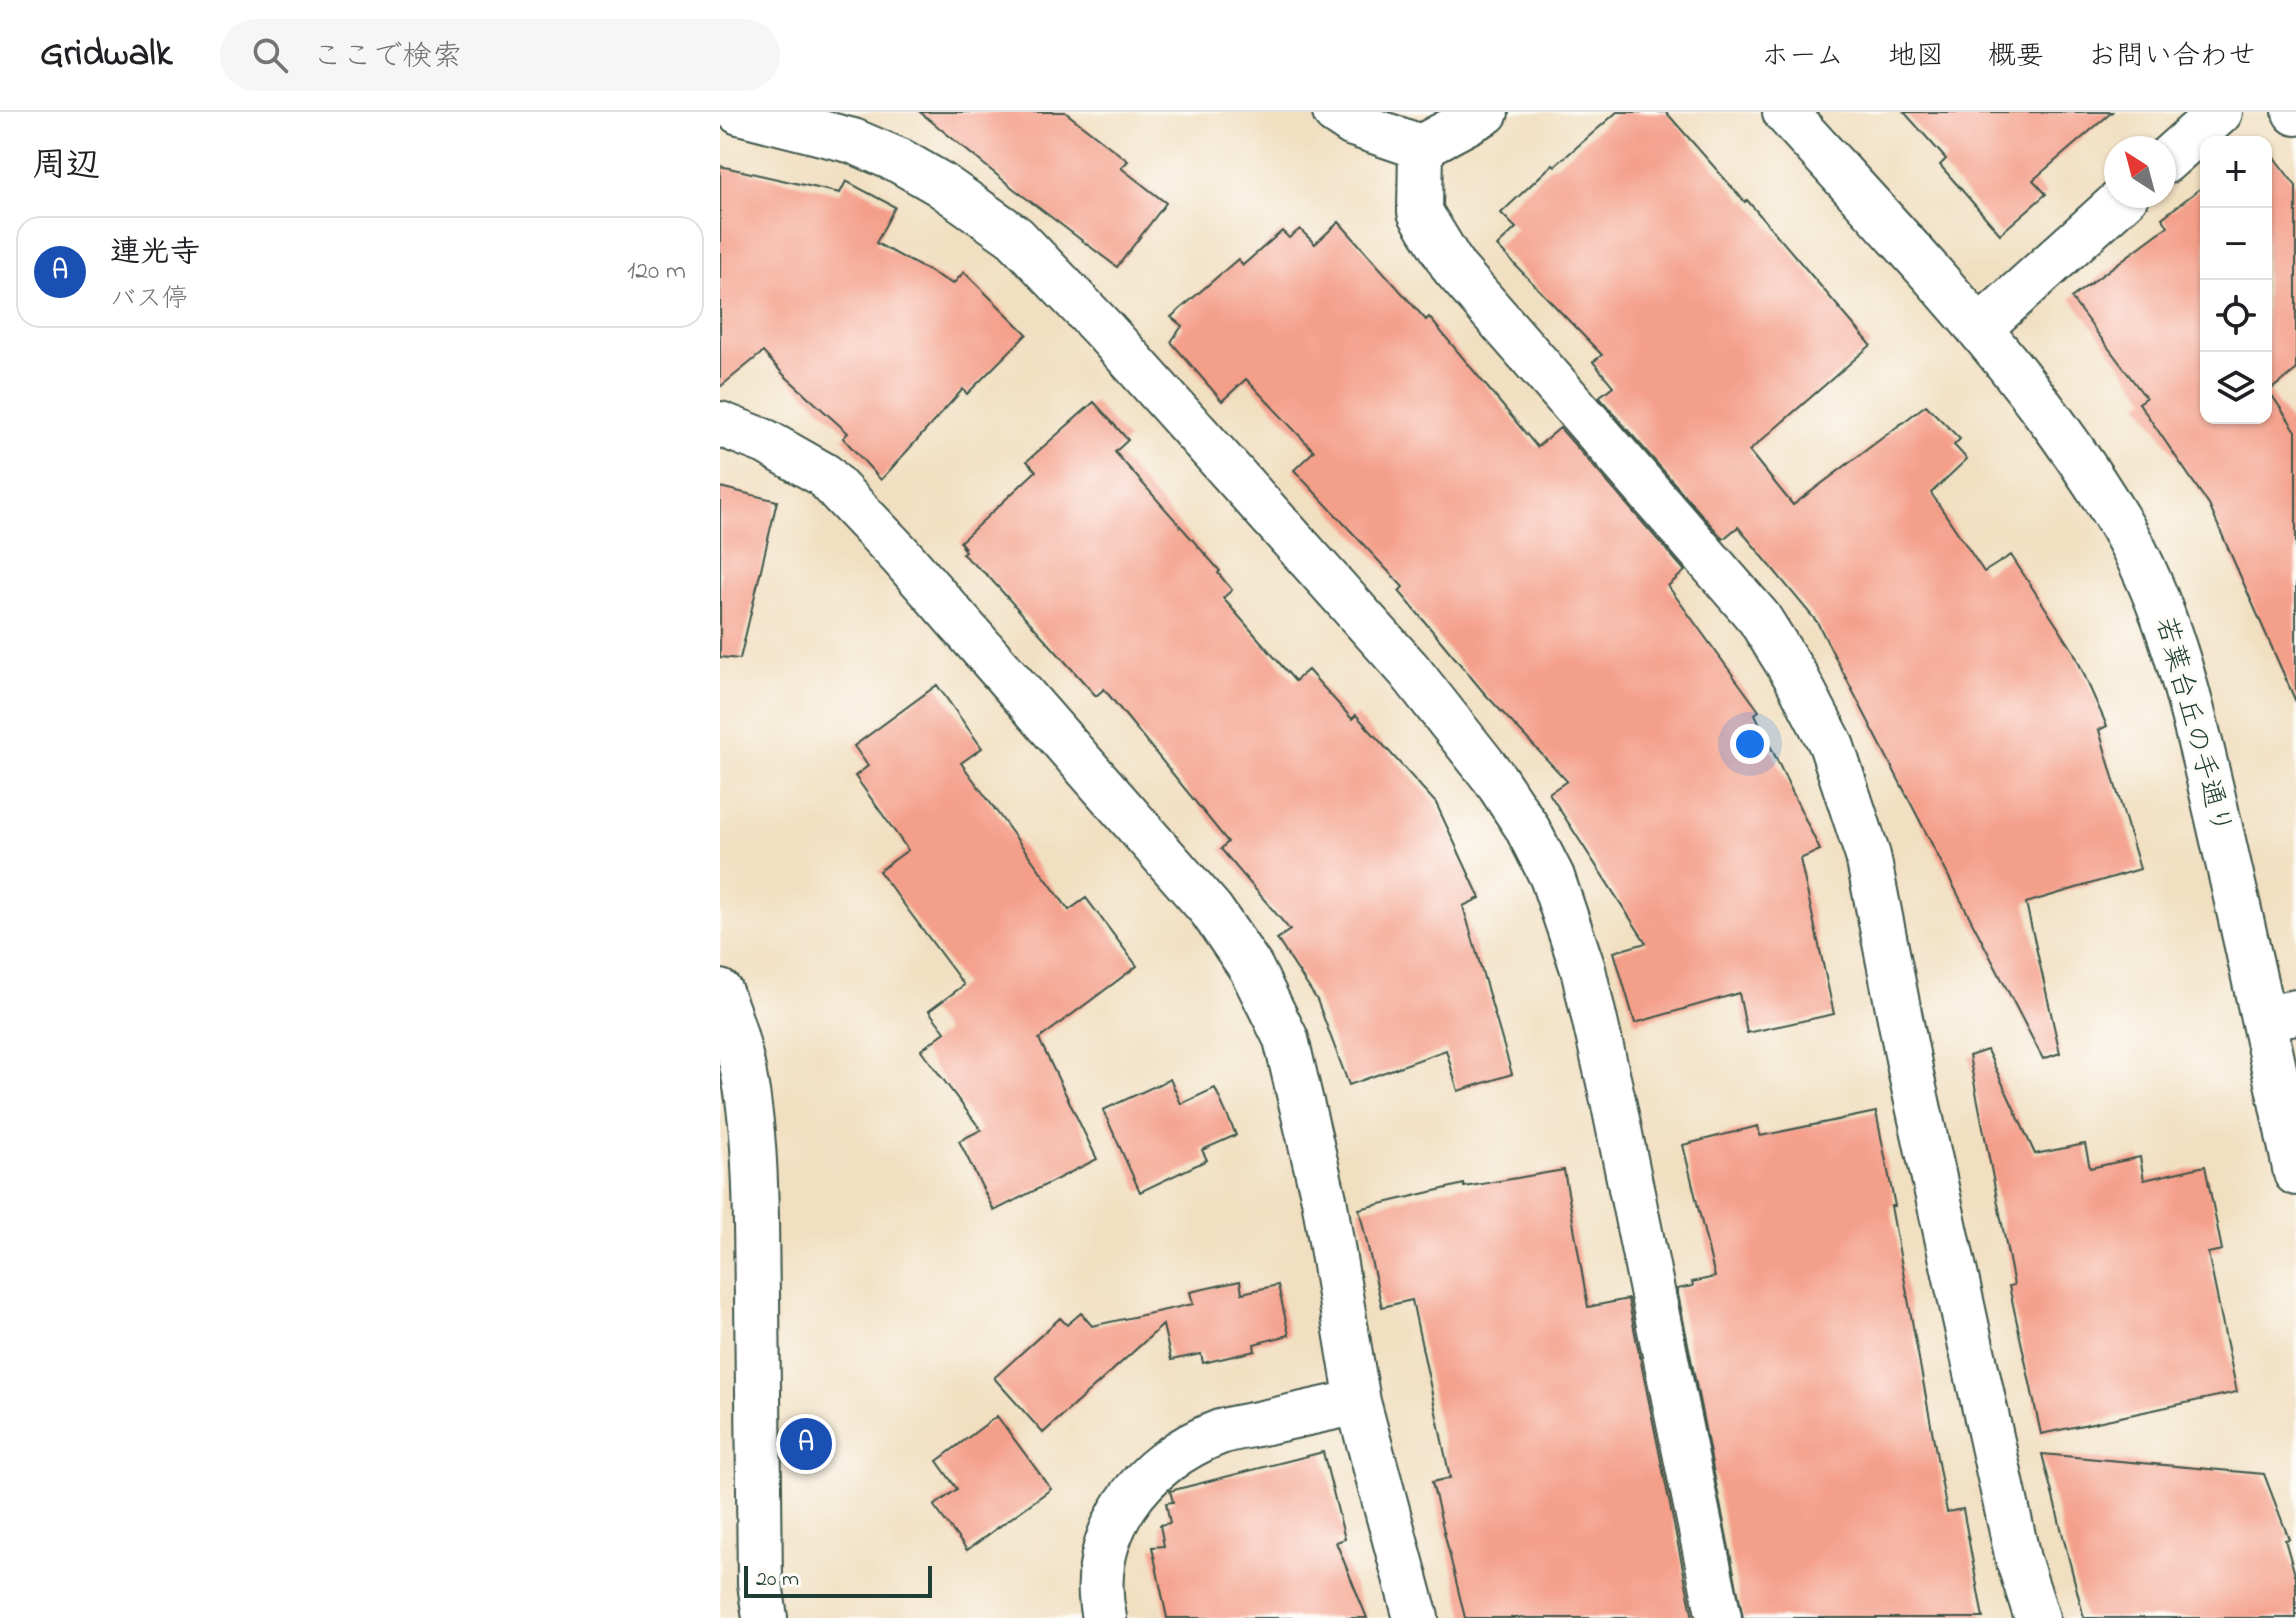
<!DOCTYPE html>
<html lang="ja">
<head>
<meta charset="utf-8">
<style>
  body { margin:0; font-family:"Indie Flower","Klee One",sans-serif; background:#f6f6f6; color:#202124 }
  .controls { position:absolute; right:24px; top:24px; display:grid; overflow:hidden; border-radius:16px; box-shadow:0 2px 6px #0004 }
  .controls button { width:72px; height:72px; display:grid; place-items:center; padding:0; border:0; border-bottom:2px solid #e0e0e0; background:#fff; color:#202124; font:40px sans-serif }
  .compass { position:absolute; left:1384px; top:24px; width:72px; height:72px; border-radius:50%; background:#fff; box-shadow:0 2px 6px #0004; rotate:324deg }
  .scale { position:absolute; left:24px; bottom:20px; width:188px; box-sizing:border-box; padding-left:8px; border:4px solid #1f3d34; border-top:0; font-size:22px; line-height:28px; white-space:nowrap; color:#1f3d34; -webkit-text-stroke:6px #fdfcf7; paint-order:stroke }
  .you { position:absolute; left:1030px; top:632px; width:28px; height:28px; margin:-20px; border:6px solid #fff; border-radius:50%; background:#1a73e8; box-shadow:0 0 0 12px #1a73e833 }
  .badge { display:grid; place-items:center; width:52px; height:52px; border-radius:50%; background:#0f766e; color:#fff; font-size:26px; font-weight:700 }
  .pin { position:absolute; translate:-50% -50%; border:4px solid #fff; box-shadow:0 2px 8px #0006 }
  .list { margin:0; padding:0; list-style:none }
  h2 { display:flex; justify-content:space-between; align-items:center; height:104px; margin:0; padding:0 32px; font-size:34px }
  h2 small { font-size:26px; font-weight:400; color:#757577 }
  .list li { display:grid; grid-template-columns:52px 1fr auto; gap:24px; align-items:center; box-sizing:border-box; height:112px; margin:0 16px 16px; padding:0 16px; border:2px solid #e0e0e0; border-radius:24px }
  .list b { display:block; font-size:30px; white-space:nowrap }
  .list p { margin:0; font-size:26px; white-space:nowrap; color:#757577 }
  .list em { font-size:26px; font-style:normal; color:#757577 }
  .icon { flex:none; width:44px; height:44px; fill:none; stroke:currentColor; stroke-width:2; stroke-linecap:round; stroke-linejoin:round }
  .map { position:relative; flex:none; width:1576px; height:1506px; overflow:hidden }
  header { display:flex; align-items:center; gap:48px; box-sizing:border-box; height:112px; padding:0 40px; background:#fff; border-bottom:2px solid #e0e0e0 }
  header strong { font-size:38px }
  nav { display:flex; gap:44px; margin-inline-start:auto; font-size:28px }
  .search { width:560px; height:72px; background:#f6f6f6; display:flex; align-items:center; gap:20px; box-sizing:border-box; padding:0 28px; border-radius:44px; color:#757577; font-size:30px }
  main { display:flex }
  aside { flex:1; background:#fff }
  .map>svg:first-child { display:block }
  .building { fill:#f49f8a }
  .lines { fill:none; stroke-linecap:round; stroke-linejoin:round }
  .street-casing { stroke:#3e5549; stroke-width:48 }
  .secondary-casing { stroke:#3e5549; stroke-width:48 }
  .street { stroke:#fff; stroke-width:44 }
  .secondary { stroke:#fff; stroke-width:44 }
  .labels { text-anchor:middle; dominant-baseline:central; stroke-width:6; stroke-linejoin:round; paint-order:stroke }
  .street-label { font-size:28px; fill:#1f3d34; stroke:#fdfcf7 }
</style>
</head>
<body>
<header>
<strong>Gridwalk</strong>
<div class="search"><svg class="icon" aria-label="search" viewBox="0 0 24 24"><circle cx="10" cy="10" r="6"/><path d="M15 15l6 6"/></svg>ここで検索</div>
<nav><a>ホーム</a><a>地図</a><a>概要</a><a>お問い合わせ</a></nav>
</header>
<main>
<aside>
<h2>周辺<small></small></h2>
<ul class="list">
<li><span class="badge" style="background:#1a4fb4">A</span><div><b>連光寺</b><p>バス停</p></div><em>120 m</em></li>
</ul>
</aside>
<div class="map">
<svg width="1576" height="1506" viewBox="0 0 1576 1506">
  <rect width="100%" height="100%" fill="#fdfcf7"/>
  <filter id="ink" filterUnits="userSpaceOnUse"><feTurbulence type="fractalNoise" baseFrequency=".0125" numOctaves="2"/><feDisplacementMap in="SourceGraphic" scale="16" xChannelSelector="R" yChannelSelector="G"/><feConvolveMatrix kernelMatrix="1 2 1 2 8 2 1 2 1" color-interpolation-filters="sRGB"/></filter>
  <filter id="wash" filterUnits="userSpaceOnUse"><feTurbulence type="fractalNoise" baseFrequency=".006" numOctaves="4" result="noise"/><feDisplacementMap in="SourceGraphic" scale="32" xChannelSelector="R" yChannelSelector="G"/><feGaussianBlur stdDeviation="1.8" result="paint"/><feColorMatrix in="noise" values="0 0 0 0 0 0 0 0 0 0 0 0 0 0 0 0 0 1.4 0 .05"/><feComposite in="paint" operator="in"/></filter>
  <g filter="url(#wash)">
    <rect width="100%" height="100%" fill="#f1dfc1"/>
    <g id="blocks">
      <!-- building -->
      <path class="building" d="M 200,0 L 345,0 L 408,49 L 401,56 L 446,91 L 397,155 L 294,77 Z
        M 897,0 L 946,0 L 1025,90 L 1027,88 L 1151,233 L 1029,339 L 1073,393 L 1206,293 L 1240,327 L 1234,333 L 1247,347 L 1211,381 L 1264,460 L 1291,443 L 1354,540 L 1387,614 L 1379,618 L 1420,757 L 1306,791 L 1340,941 L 1323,947 L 1097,510 L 1018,415 L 1003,427 L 879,285 L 893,274 L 873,250 L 882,243 L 777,134 L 796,116 L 781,101 L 833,52 L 835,54 Z
        M 1184,0 L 1392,0 L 1313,68 L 1326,82 L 1280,122 L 1220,53 L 1226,47 Z
        M 1546,35 L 1576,74 L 1576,258 L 1549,279 L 1576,319 L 1576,590 L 1489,393 L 1419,291 L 1426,286 L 1351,186 L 1448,114 L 1442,106 L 1486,72 L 1486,306 L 1546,306 Z
        M 0,54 L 120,81 L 126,69 L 175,95 L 156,131 L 233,172 L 244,160 L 307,222 L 247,282 L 243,277 L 161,368 L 123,326 L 128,321 L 64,263 L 43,240 L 0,275 Z
        M 619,110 L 706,208 L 709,205 L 817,335 L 840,316 L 965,459 L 948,474 L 1039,599 L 1035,602 L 1100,738 L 1080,747 L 1114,902 L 1027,921 L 1019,881 L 915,911 L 894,840 L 926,831 L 829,681 L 847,669 L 765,582 L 679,479 L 683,475 L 574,358 L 594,339 L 526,267 L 502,289 L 451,230 L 462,214 L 451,205 L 518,147 L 523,153 L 562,119 L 569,126 L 580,117 L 595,132 Z
        M 374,290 L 408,328 L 395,340 L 500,459 L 498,461 L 512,478 L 503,486 L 575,569 L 588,558 L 632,607 L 636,603 L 716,691 L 760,786 L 743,794 L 792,962 L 738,979 L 726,938 L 629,973 L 597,888 L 557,827 L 570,818 L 501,737 L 508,730 L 384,577 L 376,584 L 268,464 L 242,442 L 245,439 L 241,434 L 245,436 L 240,430 L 316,359 L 307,349 Z
        M 0,375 L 57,389 L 20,547 L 0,545 Z
        M 217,573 L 262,636 L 241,651 L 349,798 L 366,786 L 417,854 L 319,927 L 377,1047 L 274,1099 L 239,1029 L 261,1018 L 201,938 L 225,920 L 209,899 L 244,873 L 159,759 L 188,738 L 135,664 L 148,654 L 134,634 Z
        M 1267,938 L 1315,1042 L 1365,1032 L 1370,1056 L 1420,1045 L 1424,1068 L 1485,1054 L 1502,1138 L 1488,1141 L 1517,1280 L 1321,1322 L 1289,1174 L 1294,1173 L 1249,944 Z
        M 450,967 L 461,992 L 495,976 L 516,1023 L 482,1038 L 487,1048 L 420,1080 L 383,998 Z
        M 1156,1000 L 1175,1094 L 1171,1094 L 1227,1400 L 1243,1397 L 1263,1506 L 1023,1506 L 957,1177 L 973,1174 L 972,1170 L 995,1165 L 963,1033 L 1038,1014 L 1040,1024 Z
        M 844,1058 L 868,1195 L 908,1187 L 973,1506 L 745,1506 L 712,1370 L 730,1366 L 692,1188 L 662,1195 L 639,1097 L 744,1072 L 744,1075 Z
        M 520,1169 L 522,1181 L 558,1173 L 569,1223 L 534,1232 L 535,1239 L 483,1251 L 481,1242 L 451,1248 L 443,1213 L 323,1321 L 274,1266 L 340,1206 L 347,1213 L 361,1201 L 372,1214 L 473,1192 L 470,1180 Z
        M 277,1304 L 331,1377 L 247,1438 L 214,1394 L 237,1377 L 217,1349 Z
        M 603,1340 L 625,1427 L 616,1430 L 647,1506 L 447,1506 L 432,1435 L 444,1434 L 440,1413 L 450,1411 L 446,1391 L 453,1390 L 450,1379 Z
        M 1322,1342 L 1544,1362 L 1569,1427 L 1565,1428 L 1576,1466 L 1576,1506 L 1364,1506 Z"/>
    </g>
  </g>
  <g filter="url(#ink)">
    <use href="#blocks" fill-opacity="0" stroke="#3e5549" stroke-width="2"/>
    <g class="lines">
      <defs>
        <path id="street" d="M 19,0 L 133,29 L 180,49 L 220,72 L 295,125 L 384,218 L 689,558 L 775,667 L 806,714 L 832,765 L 863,857 L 893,988 L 999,1506
          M 615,0 L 633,12 L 701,35 L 766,0
          M 1575,0 L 1576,1
          M 701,35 L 700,100 L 734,156 L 1039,506 L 1076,565 L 1111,632 L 1148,744 L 1191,962 L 1298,1447 L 1317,1506
          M 1444,50 L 1500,0
          M 1260,216 L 1406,84
          M 0,312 L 46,330 L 104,363 L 180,443 L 491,798 L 531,856 L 566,927 L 604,1087 L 638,1290 L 696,1506
          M 1545,906 L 1576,900
          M 384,1506 C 366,1421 422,1349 500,1320 C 513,1316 528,1314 542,1311 C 574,1304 606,1297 638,1290"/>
        <path id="secondary" d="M 1065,0 C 1182,130 1307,256 1398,408 C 1453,500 1475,608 1499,711 C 1526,828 1552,944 1576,1061
          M 0,880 C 40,976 35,1083 37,1185 C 38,1281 39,1376 40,1471 L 45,1506"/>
      </defs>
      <!-- street casing -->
      <use href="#street" class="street-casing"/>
      <!-- secondary casing -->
      <use href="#secondary" class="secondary-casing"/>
      <!-- street -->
      <use href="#street" class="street"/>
      <!-- secondary -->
      <use href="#secondary" class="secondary"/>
    </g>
  </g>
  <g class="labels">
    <!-- street labels -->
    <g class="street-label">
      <text transform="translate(1472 614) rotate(75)">若葉台丘の手通り</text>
    </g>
  </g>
</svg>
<div class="controls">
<button>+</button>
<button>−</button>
<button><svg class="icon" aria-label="locate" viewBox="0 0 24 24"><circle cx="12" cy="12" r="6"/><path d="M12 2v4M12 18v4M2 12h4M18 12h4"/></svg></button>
<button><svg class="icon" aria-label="layers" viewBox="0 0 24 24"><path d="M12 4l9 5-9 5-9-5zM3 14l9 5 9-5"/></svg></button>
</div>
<svg class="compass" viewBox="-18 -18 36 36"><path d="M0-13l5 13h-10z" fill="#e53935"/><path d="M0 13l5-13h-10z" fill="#757577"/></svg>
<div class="scale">20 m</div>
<div class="you"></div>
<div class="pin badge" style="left:86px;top:1332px;background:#1a4fb4">A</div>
</div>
</main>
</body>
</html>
